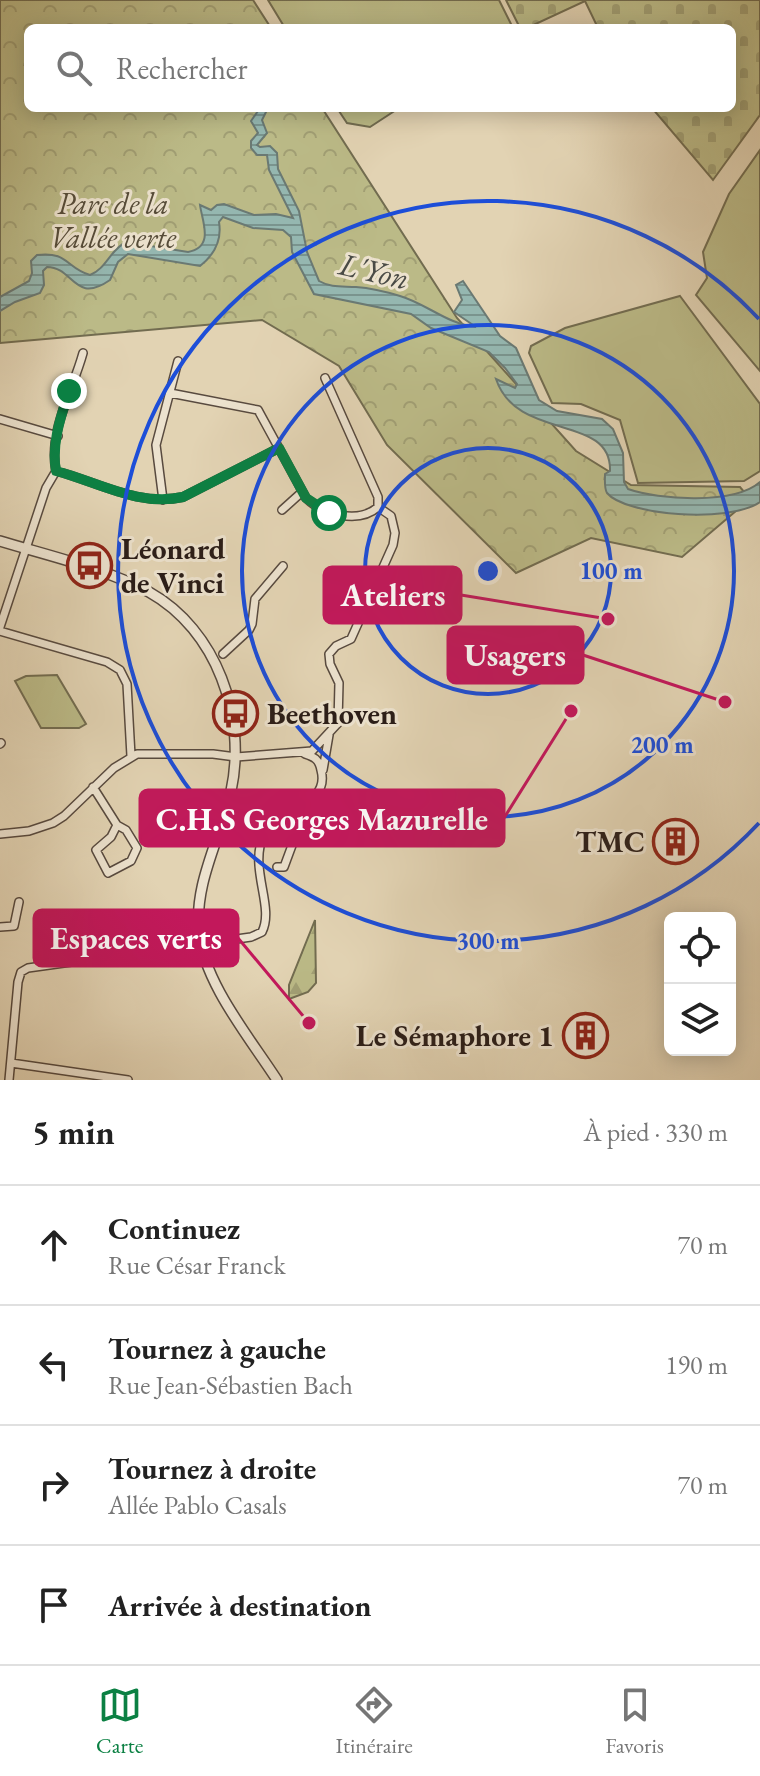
<!DOCTYPE html>
<html lang="fr">
<head>
<meta charset="utf-8">
<style>
  body { margin:0; font-family:"EB Garamond",serif; background:#f6f6f6; color:#222 }
  .controls { position:absolute; right:24px; bottom:24px; display:grid; overflow:hidden; border-radius:12px; box-shadow:0 4px 20px #0003 }
  .controls button { width:72px; height:72px; display:grid; place-items:center; padding:0; border:0; border-bottom:2px solid #e0e0e0; background:#fff; color:#222; font:40px sans-serif }
  .stop { position:absolute; width:24px; height:24px; margin:-18px; border:6px solid #0b8043; border-radius:50%; background:#fff }
  .stop.end { background:#0b8043; border-color:#fff; box-shadow:0 2px 8px #0008 }
  .list { margin:0; padding:0; list-style:none }
  h2 { display:flex; justify-content:space-between; align-items:center; height:104px; margin:0; padding:0 32px; font-size:34px }
  h2 small { font-size:26px; font-weight:400; color:#767676 }
  .list li { display:grid; grid-template-columns:52px 1fr auto; gap:24px; align-items:center; box-sizing:border-box; height:120px; padding:0 32px; border-top:2px solid #e0e0e0 }
  .list b { display:block; font-size:30px; white-space:nowrap }
  .list p { margin:0; font-size:26px; white-space:nowrap; color:#767676 }
  .list em { font-size:26px; font-style:normal; color:#767676 }
  .icon { flex:none; width:44px; height:44px; fill:none; stroke:currentColor; stroke-width:2; stroke-linecap:round; stroke-linejoin:round }
  .map { position:relative; flex:none; width:760px; height:1080px; overflow:hidden }
  .search { position:absolute; background:#fff; box-shadow:0 4px 20px #0003; left:24px; right:24px; top:24px; height:88px; display:flex; align-items:center; gap:20px; box-sizing:border-box; padding:0 28px; border-radius:12px; color:#767676; font-size:30px }
  .sheet { height:584px; background:#fff }
  nav { display:flex; justify-content:space-around; align-items:center; box-sizing:border-box; height:112px; border-top:2px solid #e0e0e0; background:#fff; font-size:22px; color:#767676 }
  nav a { display:grid; justify-items:center; gap:4px }
  nav .on { color:#0b8043 }
  .map>svg:first-child { display:block }
  .grass { fill:#bbba87; stroke:#726c50; stroke-width:2 }
  .forest { fill:url(#forest-firs); stroke:#726c50; stroke-width:2 }
  .cemetery { fill:url(#cemetery-stones); stroke:#726c50; stroke-width:2 }
  .park { fill:url(#park-crowns); stroke:#726c50; stroke-width:2 }
  .water { fill:url(#water-rules); stroke:#6a7973; stroke-width:2 }
  .lines { fill:none; stroke-linecap:round; stroke-linejoin:round }
  .minor-casing { stroke:#584a3f; stroke-width:10 }
  .tertiary-casing { stroke:#584a3f; stroke-width:12 }
  .minor { stroke:#ece2ce; stroke-width:7 }
  .tertiary { stroke:#ece2ce; stroke-width:9 }
  .route { stroke:#0b8043; stroke-width:10 }
  .ring { fill:none; stroke:#1d4ed8; stroke-width:4 }
  .labels { text-anchor:middle; dominant-baseline:central; stroke-width:6; stroke-linejoin:round; paint-order:stroke }
  .park-label { font-size:30px; font-style:italic; fill:#564c39; stroke:#ece2ce }
  .poi-label { font-size:30px; font-weight:bold; fill:#2a1d18; stroke:#ece2ce; text-anchor:start }
  .water-label { font-size:32px; font-style:italic; fill:#4a4b46; stroke:#ece2ce }
  .centre { fill:#1d4ed8; stroke:#ece2ce; stroke-width:4 }
  .ring-label { font-size:24px; text-anchor:middle; font-weight:bold; fill:#1d4ed8; stroke:#ece2ce; stroke-width:6; stroke-linejoin:round; paint-order:stroke }
  .leader { fill:none; stroke:#c2185b; stroke-width:3 }
  .callout-dot { fill:#c2185b; stroke:#ece2ce; stroke-width:3 }
  .callout { fill:#c2185b; stroke:#c2185b; stroke-width:3 }
  .callout-label { font-size:32px; text-anchor:middle; font-weight:bold; fill:#fff }
</style>
</head>
<body>
<div class="map">
<svg width="760" height="1080" viewBox="0 0 760 1080">
  <defs>
    <pattern id="forest-firs" width="22" height="20" patternUnits="userSpaceOnUse" patternTransform="scale(2)"><rect width="22" height="20" fill="#bbba87"/><path d="M5 1l3.5 6h-7zM16 11l3.5 6h-7z" fill="#a19f74"/></pattern>
    <pattern id="cemetery-stones" width="16" height="16" patternUnits="userSpaceOnUse" patternTransform="scale(2)"><rect width="16" height="16" fill="#bbba87"/><path d="M2 7V4a2 2 0 0 1 4 0v3zM10 15v-3a2 2 0 0 1 4 0v3z" fill="#a19f74"/></pattern>
    <pattern id="park-crowns" width="20" height="18" patternUnits="userSpaceOnUse" patternTransform="scale(2)"><rect width="20" height="18" fill="#bbba87"/><path d="M2 6a3 3 0 1 1 6 0M12 15a3 3 0 1 1 6 0" fill="none" stroke="#a19f74"/></pattern>
    <pattern id="water-rules" width="6" height="5" patternUnits="userSpaceOnUse" patternTransform="scale(2)"><rect width="6" height="5" fill="#95b7b0"/><path d="M0 2.5h6" fill="none" stroke="#7a948e"/></pattern>
  </defs>
  <rect width="100%" height="100%" fill="#e2d3b3"/>
  <filter id="stains"><feTurbulence type="fractalNoise" baseFrequency=".0025" numOctaves="4"/><feColorMatrix values="0 0 0 0 .2 0 0 0 0 .09 0 0 0 0 .02 0 0 0 .5 -.17"/></filter>
  <radialGradient id="worn" r=".72"><stop offset=".6" stop-color="#630" stop-opacity="0"/><stop offset="1" stop-color="#630" stop-opacity=".3"/></radialGradient>
  <!-- grass -->
  <path class="grass" d="M 268,0 L 499,0 L 513,28 L 285,28 Z
    M 337,108 L 399,108 L 370,127 L 347,123 Z
    M 760,150 L 760,371 L 696,295 L 707,278 L 703,252 L 729,194 Z
    M 680,296 L 760,404 L 760,471 L 744,481 L 638,483 L 620,420 L 581,404 L 552,403 L 529,353 L 531,346 L 565,328 Z
    M 57,675 L 86,724 L 79,728 L 41,728 L 15,681 L 26,676 Z"/>
  <!-- forest -->
  <path class="forest" d="M 315,920 L 316,983 L 308,992 L 289,999 L 289,985 Z"/>
  <!-- cemetery -->
  <path class="cemetery" d="M 506,0 L 760,0 L 760,115 L 713,180 L 652,108 L 732,108 L 732,28 L 598,28 L 585,1 L 527,28 L 520,28 Z"/>
  <!-- park -->
  <path class="park" d="M 0,0 L 253,0 L 271,28 L 28,28 L 28,108 L 322,108 L 457,318 L 576,451 L 631,485 L 740,487 L 750,499 L 682,557 L 591,538 L 516,573 L 387,445 L 339,366 L 262,320 L 0,343 Z"/>
  <!-- water -->
  <path class="water" d="M 260,108 L 268,108 L 262,120 L 267,133 L 257,145 L 260,147 L 270,146 L 277,153 L 278,169 L 299,211 L 307,252 L 319,281 C 331,288 343,286 356,287 C 370,288 387,292 400,296 C 427,304 447,324 476,327 L 454,312 L 462,300 L 456,285 L 463,281 L 500,336 L 516,348 L 539,400 L 557,411 L 602,419 L 613,429 L 623,453 L 624,482 L 628,489 C 659,500 734,505 760,482 L 760,502 C 728,524 625,515 607,493 C 604,488 605,479 605,474 L 610,471 C 612,413 517,442 496,379 L 515,388 L 517,384 L 505,368 L 489,352 L 431,328 L 411,314 L 314,294 L 292,252 L 291,237 L 283,230 L 253,228 L 223,217 L 219,222 C 222,240 214,255 200,266 L 128,254 L 118,262 L 110,280 C 74,305 74,267 47,267 L 43,271 L 44,285 L 40,293 L 15,302 L 0,311 L 0,297 L 29,281 L 32,273 L 31,261 L 37,255 C 68,251 66,268 90,275 C 106,269 110,250 126,242 L 188,252 C 215,247 202,221 200,205 L 211,210 L 217,205 L 224,204 L 254,215 L 276,214 L 293,218 L 269,170 L 267,155 L 257,155 L 251,148 L 251,141 L 258,133 L 251,121 Z"/>
  <g class="lines">
    <defs>
      <path id="minor" d="M 325,378 L 378,497 L 378,507
        M 170,393 L 258,410 L 306,498 C 323,515 359,524 378,507
        M 0,419 L 58,436
        M 56,471 C 98,482 139,507 183,497 L 279,448
        M 56,471 C 48,431 73,390 83,353
        M 163,500 L 156,445 L 178,361
        M 282,510 L 302,492
        M 0,627 L 46,488 L 56,471
        M 0,631 L 107,662 L 120,670 L 127,684 L 131,756
        M 223,654 L 249,630 L 252,624 L 255,599 L 283,566
        M 0,744 L 1,743
        M 323,770 L 329,735
        M 93,787 L 117,825 L 126,830 L 137,848 L 131,861 L 108,873 L 96,850 L 111,837 L 117,825
        M 0,834 L 29,831 L 53,823 L 64,816 L 114,768 L 137,754 L 213,754 L 236,757 L 312,751 L 338,723 L 339,683 L 330,664 L 329,654 L 336,646 L 351,639 L 393,545 L 395,533 L 391,516 L 378,507
        M 277,867 L 284,867 L 294,840 L 280,818
        M 0,927 L 14,926 L 19,902
        M 11,1063 L 128,1080
        M 9,1080 L 18,982 L 21,972 L 28,968 L 251,937 L 262,932 C 275,906 248,868 264,834 C 277,807 331,807 321,770 C 319,759 314,757 305,754"/>
      <path id="tertiary" d="M 0,541 C 46,555 107,569 149,592 C 217,630 247,717 231,791 C 221,838 194,882 199,931 C 203,982 250,1038 277,1080"/>
    </defs>
    <!-- minor casing -->
    <use href="#minor" class="minor-casing"/>
    <!-- tertiary casing -->
    <use href="#tertiary" class="tertiary-casing"/>
    <!-- minor -->
    <use href="#minor" class="minor"/>
    <!-- tertiary -->
    <use href="#tertiary" class="tertiary"/>
  </g>
  <g class="lines">
    <!-- route -->
    <path class="route" d="M 69,391 C 61,416 51,444 56,471 C 98,482 139,507 183,497 L 279,448 L 306,498 L 329,513"/>
  </g>
  <!-- distance rings -->
  <g class="ring">
    <circle cx="488" cy="571" r="123"/>
    <circle cx="488" cy="571" r="246"/>
    <path d="M759 823A370 370 0 1 1 759 319"/>
  </g>
  <!-- icons -->
  <defs>
    <symbol id="bus-ring" viewBox="-11 -11 22 22"><circle r="9.5" fill="#ece2ce" stroke="#8f2418" stroke-width="1.5"/><path d="M-5-6H5V4H4V6H2V4H-2V6H-4V4H-5ZM-3.5-4V0h7V-4ZM-3.5 1.2v1.5H-2V1.2ZM2 1.2v1.5H3.5V1.2Z" fill="#8f2418"/></symbol>
    <symbol id="building-ring" viewBox="-11 -11 22 22"><circle r="9.5" fill="#ece2ce" stroke="#8f2418" stroke-width="1.5"/><path d="M-4-6H4V6H1V3H-1V6H-4ZM-2.5-4.3h1.7v1.8h-1.7ZM.8-4.3h1.7v1.8H.8ZM-2.5-1h1.7V.8h-1.7ZM.8-1h1.7V.8H.8Z" fill="#8f2418"/></symbol>
  </defs>
  <g fill-rule="evenodd">
    <use href="#bus-ring" x="64" y="540" width="51" height="51"/>
    <use href="#bus-ring" x="210" y="688" width="51" height="51"/>
    <use href="#building-ring" x="650" y="816" width="51" height="51"/>
    <use href="#building-ring" x="560" y="1010" width="51" height="51"/>
  </g>
  <g class="labels">
    <!-- park labels -->
    <g class="park-label">
      <text x="113" y="203">Parc de la<tspan x="113" dy="34">Vallée verte</tspan></text>
    </g>
    <!-- poi labels -->
    <g class="poi-label">
      <text x="121" y="548">Léonard<tspan x="121" dy="34">de Vinci</tspan></text>
      <text x="267" y="713">Beethoven</text>
      <text x="645" y="841" text-anchor="end">TMC</text>
      <text x="554" y="1035" text-anchor="end">Le Sémaphore 1</text>
    </g>
    <!-- water labels -->
    <g class="water-label">
      <text transform="translate(374 271) rotate(13)">L'Yon</text>
    </g>
  </g>
  <circle cx="488" cy="571" r="12" class="centre"/>
  <g class="ring-label">
    <text x="611" y="579">100 m</text>
    <text x="662" y="753">200 m</text>
    <text x="488" y="949">300 m</text>
  </g>
  <!-- callouts -->
  <path class="leader" d="M608 619L461 595M725 702L583 655M571 711L504 818M309 1023L238 938"/>
  <g class="callout-dot">
    <circle cx="608" cy="619" r="8"/>
    <circle cx="725" cy="702" r="8"/>
    <circle cx="571" cy="711" r="8"/>
    <circle cx="309" cy="1023" r="8"/>
  </g>
  <g class="callout">
    <rect x="324" y="567" width="137" height="56" rx="8"/>
    <rect x="448" y="627" width="135" height="56" rx="8"/>
    <rect x="140" y="790" width="364" height="56" rx="8"/>
    <rect x="34" y="910" width="204" height="56" rx="8"/>
  </g>
  <g class="callout-label">
    <text x="393" y="606">Ateliers</text>
    <text x="515" y="666">Usagers</text>
    <text x="322" y="830">C.H.S Georges Mazurelle</text>
    <text x="136" y="949">Espaces verts</text>
  </g>
  <rect width="100%" height="100%" filter="url(#stains)"/>
  <rect width="100%" height="100%" fill="url(#worn)"/>
</svg>
<div class="controls">
<button><svg class="icon" aria-label="locate" viewBox="0 0 24 24"><circle cx="12" cy="12" r="6"/><path d="M12 2v4M12 18v4M2 12h4M18 12h4"/></svg></button>
<button><svg class="icon" aria-label="layers" viewBox="0 0 24 24"><path d="M12 4l9 5-9 5-9-5zM3 14l9 5 9-5"/></svg></button>
</div>
<div class="stop" style="left:329px;top:513px"></div>
<div class="stop end" style="left:69px;top:391px"></div>
<div class="search"><svg class="icon" aria-label="search" viewBox="0 0 24 24"><circle cx="10" cy="10" r="6"/><path d="M15 15l6 6"/></svg>Rechercher</div>
</div>
<section class="sheet">
<h2>5 min<small>À pied · 330 m</small></h2>
<ul class="list">
<li><svg class="icon" aria-label="ahead" viewBox="0 0 24 24"><path d="M12 20V5M6 11l6-6 6 6"/></svg><div><b>Continuez</b><p>Rue César Franck</p></div><em>70 m</em></li>
<li><svg class="icon" aria-label="left" viewBox="0 0 24 24"><path d="M17 20v-9H6M10 6l-5 5 5 5"/></svg><div><b>Tournez à gauche</b><p>Rue Jean-Sébastien Bach</p></div><em>190 m</em></li>
<li><svg class="icon" aria-label="right" viewBox="0 0 24 24"><path d="M7 20v-9h11M14 6l5 5-5 5"/></svg><div><b>Tournez à droite</b><p>Allée Pablo Casals</p></div><em>70 m</em></li>
<li><svg class="icon" aria-label="arrive" viewBox="0 0 24 24"><path d="M6 21V4h12l-3 4 3 4H6"/></svg><div><b>Arrivée à destination</b></div></li>
</ul>
</section>
<nav>
<a class="on"><svg class="icon" aria-label="map" viewBox="0 0 24 24"><path d="M3 6l6-2 6 2 6-2v14l-6 2-6-2-6 2zM9 4v14M15 6v14"/></svg>Carte</a>
<a><svg class="icon" aria-label="directions" viewBox="0 0 24 24"><path d="M12 3l9 9-9 9-9-9zM9 14v-3h6M13 9l2 2-2 2"/></svg>Itinéraire</a>
<a><svg class="icon" aria-label="saved" viewBox="0 0 24 24"><path d="M7 4h10v16l-5-4-5 4z"/></svg>Favoris</a>
</nav>
</body>
</html>
